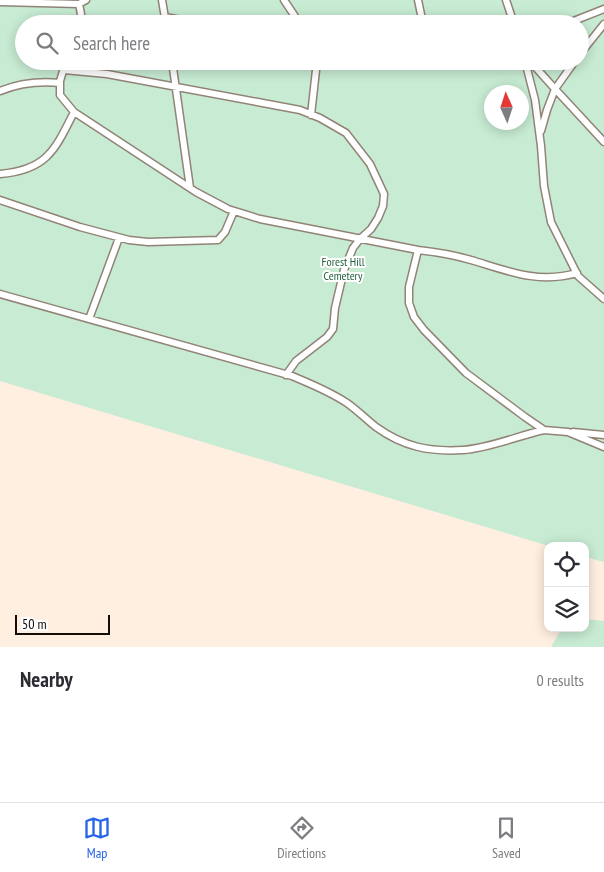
<!DOCTYPE html>
<html lang="en">
<head>
<meta charset="utf-8">
<style>
  body { margin:0; font-family:"PT Sans Narrow",sans-serif; background:#f2f2f3; color:#2b2b33 }
  .controls { position:absolute; right:15px; bottom:15px; display:grid; overflow:hidden; border-radius:10px; box-shadow:0 2px 12px #0003 }
  .controls button { width:45px; height:45px; display:grid; place-items:center; padding:0; border:0; border-bottom:1px solid #e1e1e2; background:#fff; color:#2b2b33; font:25px sans-serif }
  .compass { position:absolute; left:484px; top:85px; width:45px; height:45px; border-radius:50%; background:#fff; box-shadow:0 2px 12px #0003; rotate:357deg }
  .scale { position:absolute; left:15px; bottom:12px; width:95px; box-sizing:border-box; padding-left:5px; border:2px solid #120d09; border-top:0; font-size:14px; line-height:18px; white-space:nowrap; color:#120d09; -webkit-text-stroke:4px #fff; paint-order:stroke }
  .list { margin:0; padding:0; list-style:none }
  h2 { display:flex; justify-content:space-between; align-items:center; height:65px; margin:0; padding:0 20px; font-size:21px }
  h2 small { font-size:16px; font-weight:400; color:#7c7c81 }
  .icon { flex:none; width:28px; height:28px; fill:none; stroke:currentColor; stroke-width:2; stroke-linecap:round; stroke-linejoin:round }
  .map { position:relative; flex:none; width:604px; height:647px; overflow:hidden }
  .search { position:absolute; background:#fff; box-shadow:0 2px 12px #0003; left:15px; right:15px; top:15px; height:55px; display:flex; align-items:center; gap:12px; box-sizing:border-box; padding:0 18px; border-radius:28px; color:#7c7c81; font-size:19px }
  .sheet { height:155px; background:#fff }
  nav { display:flex; justify-content:space-around; align-items:center; box-sizing:border-box; height:70px; border-top:1px solid #e1e1e2; background:#fff; font-size:14px; color:#7c7c81 }
  nav a { display:grid; justify-items:center; gap:2px }
  nav .on { color:#2563eb }
  .map>svg:first-child { display:block }
  .green { fill:#c7ebd3; fill-rule:evenodd }
  .lines { fill:none; stroke-linecap:round; stroke-linejoin:round }
  .lane-casing { stroke:#928377; stroke-width:9 }
  .lane { stroke:#fff; stroke-width:6 }
  .labels { text-anchor:middle; dominant-baseline:central; stroke-width:4; stroke-linejoin:round; paint-order:stroke }
  .park-label { font-size:12px; fill:#1e5e3c; stroke:#fff }
</style>
</head>
<body>
<div class="map">
<svg width="604" height="647" viewBox="0 0 604 647">
  <rect width="100%" height="100%" fill="#ffefe1"/>
  <!-- green -->
  <path class="green" d="M 0,0 L 604,0 L 604,562 L 585,557 L 585,546 L 549,546 L 0,381 ZM 24,24 L 580,24 L 580,61 L 24,61 ZM 492,92 L 522,92 L 522,122 L 492,122 Z
    M 585,619 L 604,621 L 604,647 L 551,647 L 562,628 L 585,628 Z"/>
  <g class="lines">
    <defs>
      <path id="lane" d="M 162,0 L 166,24
        M 284,0 L 300,24
        M 418,0 L 423,24
        M 506,0 L 514,24
        M 0,2 L 79,4 L 86,0
        M 79,4 L 81,14 L 79,24
        M 165,17 L 201,24
        M 566,24 L 604,9
        M 580,54 L 604,24
        M 66,61 L 60,81 L 60,95 L 74,112 L 196,192 L 228,209 L 260,219 L 418,250
        M 172,61 L 190,188
        M 367,61 L 404,61
        M 525,61 L 535,100 L 541,146 L 544,186 L 551,222 L 578,276 L 604,299
        M 530,61 L 555,89 L 547,110 L 541,131
        M 575,61 L 555,89 L 604,142
        M 64,70 L 107,74 L 300,110 L 320,118 L 346,133 L 370,164 L 384,194 L 383,206 L 378,218 L 371,229 L 360,239 L 353,248 L 344,270 L 335,308 L 333,329 L 327,337 L 296,361 L 286,375
        M 0,91 C 20,83 39,81 60,83
        M 311,115 L 317,61
        M 0,174 C 47,170 55,150 74,112
        M 0,200 L 80,227 L 129,240 L 148,242 L 218,240 L 225,232 L 234,211
        M 577,273 C 538,284 508,271 471,260 C 454,255 436,252 418,250 L 409,287 L 409,303 L 414,317 L 424,330 L 466,373 L 525,417 L 544,430 L 568,432 L 604,447
        M 0,294 L 292,376 C 311,384 329,391 347,403 C 357,410 366,419 376,427 C 404,447 429,452 463,450 C 490,448 517,436 544,430
        M 89,319 L 119,238
        M 573,432 L 604,435"/>
    </defs>
    <!-- lane casing -->
    <use href="#lane" class="lane-casing"/>
    <!-- lane -->
    <use href="#lane" class="lane"/>
  </g>
  <g class="labels">
    <!-- park labels -->
    <g class="park-label">
      <text x="343" y="261">Forest Hill<tspan x="343" dy="14">Cemetery</tspan></text>
    </g>
  </g>
</svg>
<div class="controls">
<button><svg class="icon" aria-label="locate" viewBox="0 0 24 24"><circle cx="12" cy="12" r="6"/><path d="M12 2v4M12 18v4M2 12h4M18 12h4"/></svg></button>
<button><svg class="icon" aria-label="layers" viewBox="0 0 24 24"><path d="M12 4l9 5-9 5-9-5zM3 14l9 5 9-5"/></svg></button>
</div>
<svg class="compass" viewBox="-18 -18 36 36"><path d="M0-13l5 13h-10z" fill="#e53935"/><path d="M0 13l5-13h-10z" fill="#7c7c81"/></svg>
<div class="scale">50 m</div>
<div class="search"><svg class="icon" aria-label="search" viewBox="0 0 24 24"><circle cx="10" cy="10" r="6"/><path d="M15 15l6 6"/></svg>Search here</div>
</div>
<section class="sheet">
<h2>Nearby<small>0 results</small></h2>
<ul class="list">
</ul>
</section>
<nav>
<a class="on"><svg class="icon" aria-label="map" viewBox="0 0 24 24"><path d="M3 6l6-2 6 2 6-2v14l-6 2-6-2-6 2zM9 4v14M15 6v14"/></svg>Map</a>
<a><svg class="icon" aria-label="directions" viewBox="0 0 24 24"><path d="M12 3l9 9-9 9-9-9zM9 14v-3h6M13 9l2 2-2 2"/></svg>Directions</a>
<a><svg class="icon" aria-label="saved" viewBox="0 0 24 24"><path d="M7 4h10v16l-5-4-5 4z"/></svg>Saved</a>
</nav>
</body>
</html>
